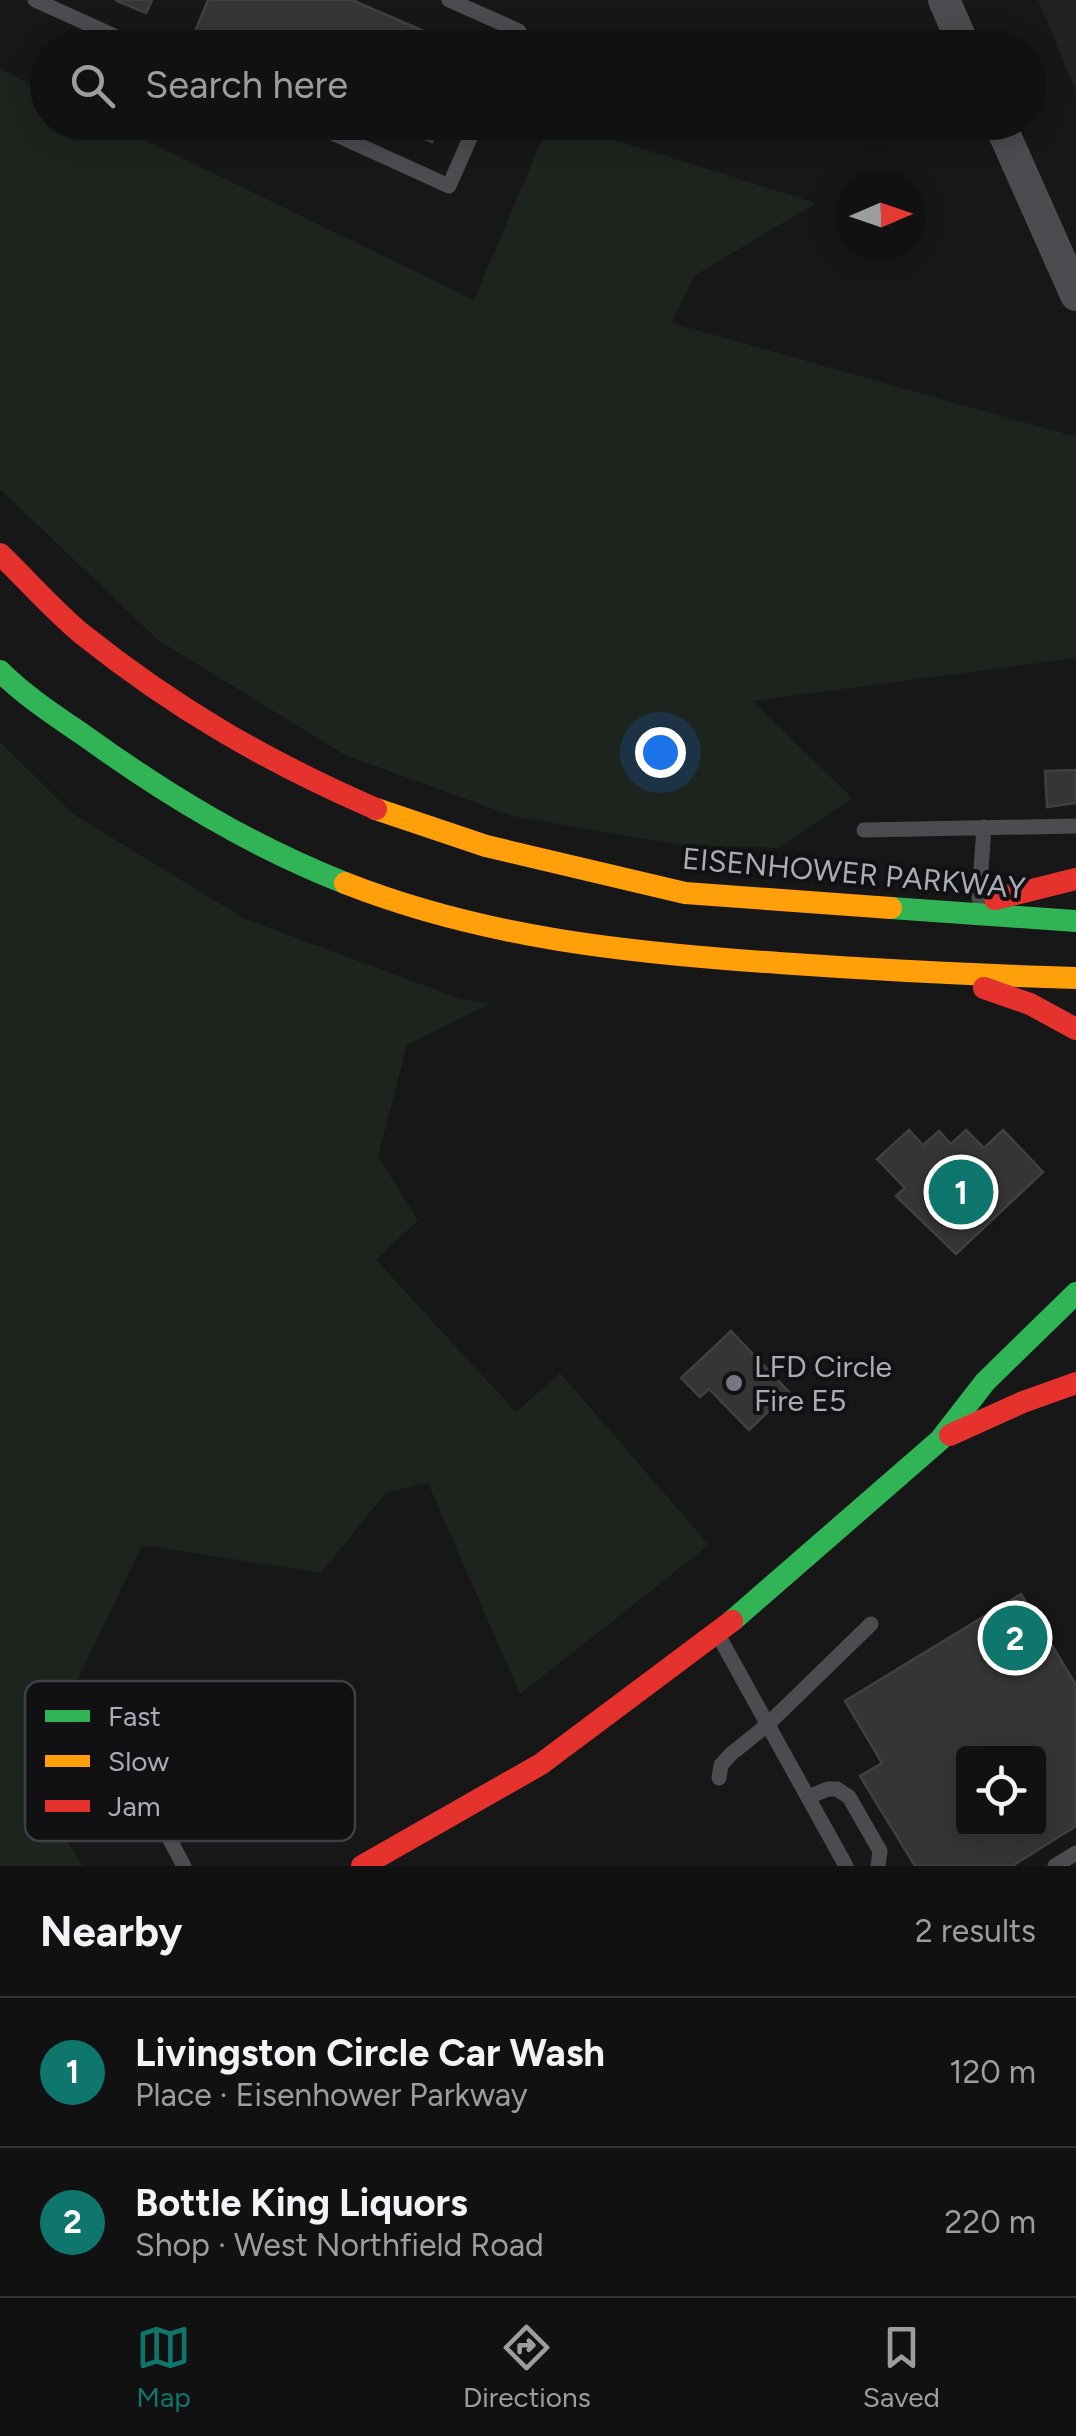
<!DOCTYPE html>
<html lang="en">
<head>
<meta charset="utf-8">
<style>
  body { margin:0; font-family:Figtree,sans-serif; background:#1a1a1a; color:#f1f3f6 }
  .controls { position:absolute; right:30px; bottom:30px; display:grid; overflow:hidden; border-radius:10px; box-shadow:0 5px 25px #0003 }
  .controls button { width:90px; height:90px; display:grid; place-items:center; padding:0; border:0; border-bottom:2px solid #303131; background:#111; color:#f1f3f6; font:50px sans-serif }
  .compass { position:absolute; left:836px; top:170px; width:90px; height:90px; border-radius:50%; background:#111; box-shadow:0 5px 25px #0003; rotate:88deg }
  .you { position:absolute; left:660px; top:752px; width:35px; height:35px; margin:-25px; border:8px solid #fff; border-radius:50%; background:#1a73e8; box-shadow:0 0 0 15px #1a73e833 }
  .badge { display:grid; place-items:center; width:65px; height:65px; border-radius:50%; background:#0f766e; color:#fff; font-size:32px; font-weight:700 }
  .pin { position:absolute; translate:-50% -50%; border:5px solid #fff; box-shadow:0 2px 10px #0006 }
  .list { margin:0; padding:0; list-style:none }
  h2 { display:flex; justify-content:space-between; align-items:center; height:130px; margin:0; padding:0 40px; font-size:42px }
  h2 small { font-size:32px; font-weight:400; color:#9c9d9f }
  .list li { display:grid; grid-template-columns:65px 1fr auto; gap:30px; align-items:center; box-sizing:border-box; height:150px; padding:0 40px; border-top:2px solid #303131 }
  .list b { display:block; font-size:38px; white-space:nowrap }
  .list p { margin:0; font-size:32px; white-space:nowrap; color:#9c9d9f }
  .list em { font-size:32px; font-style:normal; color:#9c9d9f }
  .icon { flex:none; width:55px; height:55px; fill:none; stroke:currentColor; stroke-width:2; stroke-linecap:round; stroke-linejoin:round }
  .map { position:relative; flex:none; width:1076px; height:1866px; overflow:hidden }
  .search { position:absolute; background:#111; box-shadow:0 5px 25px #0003; left:30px; right:30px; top:30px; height:110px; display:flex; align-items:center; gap:25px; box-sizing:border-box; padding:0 35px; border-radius:55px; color:#9c9d9f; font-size:38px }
  .sheet { height:430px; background:#111 }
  nav { display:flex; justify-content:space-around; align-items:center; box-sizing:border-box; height:140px; border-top:2px solid #303131; background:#111; font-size:28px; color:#9c9d9f }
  nav a { display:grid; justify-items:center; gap:5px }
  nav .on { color:#0f766e }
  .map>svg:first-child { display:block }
  .built { fill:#212123 }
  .green { fill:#1d241e }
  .building { fill:#353536; stroke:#3f4043; stroke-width:2.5; fill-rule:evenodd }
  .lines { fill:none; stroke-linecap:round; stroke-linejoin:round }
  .lane { stroke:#4b4c50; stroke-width:15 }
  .street { stroke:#4b4c50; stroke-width:32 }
  .fast { stroke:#30b455; stroke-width:22 }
  .slow { stroke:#ff9f0a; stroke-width:22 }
  .jam { stroke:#e5322d; stroke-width:22 }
  .poi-dot { fill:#757880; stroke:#111113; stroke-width:4 }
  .labels { text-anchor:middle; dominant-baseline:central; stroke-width:8; stroke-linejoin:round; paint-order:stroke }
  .street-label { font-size:30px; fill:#a8adb8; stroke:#111113 }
  .poi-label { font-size:30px; fill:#a8adb8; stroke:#111113; text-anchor:start }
  .key { fill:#111113; stroke:#3e4045; stroke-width:2.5 }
  .key-label { font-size:28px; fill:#a8adb8 }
</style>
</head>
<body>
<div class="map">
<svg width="1076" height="1866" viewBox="0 0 1076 1866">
  <rect width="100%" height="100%" fill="#171717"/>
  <!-- built -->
  <path class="built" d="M 1038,0 L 1076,0 L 1076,91 Z"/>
  <!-- green -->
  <path class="green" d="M 0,69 L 47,92 L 48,122 L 110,123 L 474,300 L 549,123 L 560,123 L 816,203 L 694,276 L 672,323 L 1076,437 L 1076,658 L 753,701 L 852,798 L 779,848 L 679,845 L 513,816 L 345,755 L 158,640 L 0,489 Z
    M 0,742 L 73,814 L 245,919 L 458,998 L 489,1004 L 407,1045 L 378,1157 L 418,1220 L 376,1260 L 516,1412 L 560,1373 L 709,1545 L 520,1694 L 428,1483 L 386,1492 L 321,1573 L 142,1545 L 29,1782 L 83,1866 L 0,1866 Z"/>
  <!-- building -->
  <path class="building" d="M 115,0 L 152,0 L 146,13 Z
    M 208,0 L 352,0 L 463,48 L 212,48 L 192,39 Z
    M 386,122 L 440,122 L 432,142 Z
    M 1076,770 L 1076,803 L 1047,807 L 1045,771 Z
    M 909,1130 L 923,1145 L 939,1131 L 951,1144 L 966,1130 L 984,1148 L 1003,1130 L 1043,1172 L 956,1254 L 896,1196 L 905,1188 L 877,1159 Z
    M 731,1331 L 789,1392 L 749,1430 L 709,1389 L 700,1397 L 681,1378 Z
    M 1021,1594 L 1076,1685 L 1076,1826 L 1012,1866 L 915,1866 L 860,1776 L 882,1763 L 845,1701 ZM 964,1754 L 1038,1754 L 1038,1828 L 964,1828 Z"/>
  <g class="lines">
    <!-- lane -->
    <path class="lane" d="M 35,0 L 141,48
      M 449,0 L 519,31 L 511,48
      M 308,122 L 449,186 L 477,122
      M 864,830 L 1076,826
      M 979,898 L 984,827
      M 722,1642 L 846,1866
      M 85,1766 C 140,1763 161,1826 184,1866
      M 719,1778 L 721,1765 L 731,1754 L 767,1725 L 871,1624
      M 808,1797 L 828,1789 L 837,1789 L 849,1797 L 880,1851 L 878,1866
      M 1055,1866 L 1076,1853"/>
    <!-- street -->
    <path class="street" d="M 944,0 L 965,48
      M 999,122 L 1076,295"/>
    <!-- fast -->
    <path class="fast" d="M 0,671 C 25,696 56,716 85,736 C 167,795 251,846 345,883
      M 891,908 L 1076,921
      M 732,1621 L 940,1440 L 985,1382 L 1076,1293"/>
    <!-- slow -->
    <path class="slow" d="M 376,809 L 486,846 L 685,893 L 891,908
      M 345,883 C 485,938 630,953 779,963 C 878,970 977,975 1076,978"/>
    <!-- jam -->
    <path class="jam" d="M 0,554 C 27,580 53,610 82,634 C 176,709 266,761 376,809
      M 995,899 L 1076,879
      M 984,988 L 1030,1004 L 1076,1029
      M 950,1435 L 1023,1402 L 1076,1383
      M 362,1866 L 541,1764 L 732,1621"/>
  </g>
  <!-- markers -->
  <circle class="poi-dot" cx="734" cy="1383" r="10"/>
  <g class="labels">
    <!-- street labels -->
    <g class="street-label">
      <text transform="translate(854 873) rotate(5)">EISENHOWER PARKWAY</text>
    </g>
    <!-- poi labels -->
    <g class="poi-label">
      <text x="754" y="1366">LFD Circle<tspan x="754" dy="34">Fire E5</tspan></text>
    </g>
  </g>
  <!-- legend -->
  <rect x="25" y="1681" width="330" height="160" rx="15" class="key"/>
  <rect x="45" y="1710" width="45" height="12" fill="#30b455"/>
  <rect x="45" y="1755" width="45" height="12" fill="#ff9f0a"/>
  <rect x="45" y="1800" width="45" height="12" fill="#e5322d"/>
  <g class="key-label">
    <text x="108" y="1726">Fast</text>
    <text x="108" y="1771">Slow</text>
    <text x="108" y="1816">Jam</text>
  </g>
</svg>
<div class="controls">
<button><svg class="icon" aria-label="locate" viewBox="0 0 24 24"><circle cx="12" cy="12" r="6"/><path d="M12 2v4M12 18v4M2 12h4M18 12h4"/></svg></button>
</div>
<svg class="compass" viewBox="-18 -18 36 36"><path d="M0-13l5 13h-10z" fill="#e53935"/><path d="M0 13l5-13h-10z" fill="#9c9d9f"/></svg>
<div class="you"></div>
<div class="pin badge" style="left:961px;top:1192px">1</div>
<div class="pin badge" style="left:1015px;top:1638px">2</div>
<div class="search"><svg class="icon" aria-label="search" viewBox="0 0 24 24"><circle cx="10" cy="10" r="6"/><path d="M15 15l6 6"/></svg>Search here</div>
</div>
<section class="sheet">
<h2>Nearby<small>2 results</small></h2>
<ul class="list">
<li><span class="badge">1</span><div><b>Livingston Circle Car Wash</b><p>Place · Eisenhower Parkway</p></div><em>120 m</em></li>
<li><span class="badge">2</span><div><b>Bottle King Liquors</b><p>Shop · West Northfield Road</p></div><em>220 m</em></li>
</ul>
</section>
<nav>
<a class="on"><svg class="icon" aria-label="map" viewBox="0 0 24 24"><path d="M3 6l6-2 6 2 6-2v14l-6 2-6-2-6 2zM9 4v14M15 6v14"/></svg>Map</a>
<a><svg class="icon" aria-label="directions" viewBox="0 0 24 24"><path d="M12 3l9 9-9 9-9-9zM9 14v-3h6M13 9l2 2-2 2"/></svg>Directions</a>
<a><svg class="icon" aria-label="saved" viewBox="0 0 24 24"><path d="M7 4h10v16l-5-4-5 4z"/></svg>Saved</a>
</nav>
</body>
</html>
